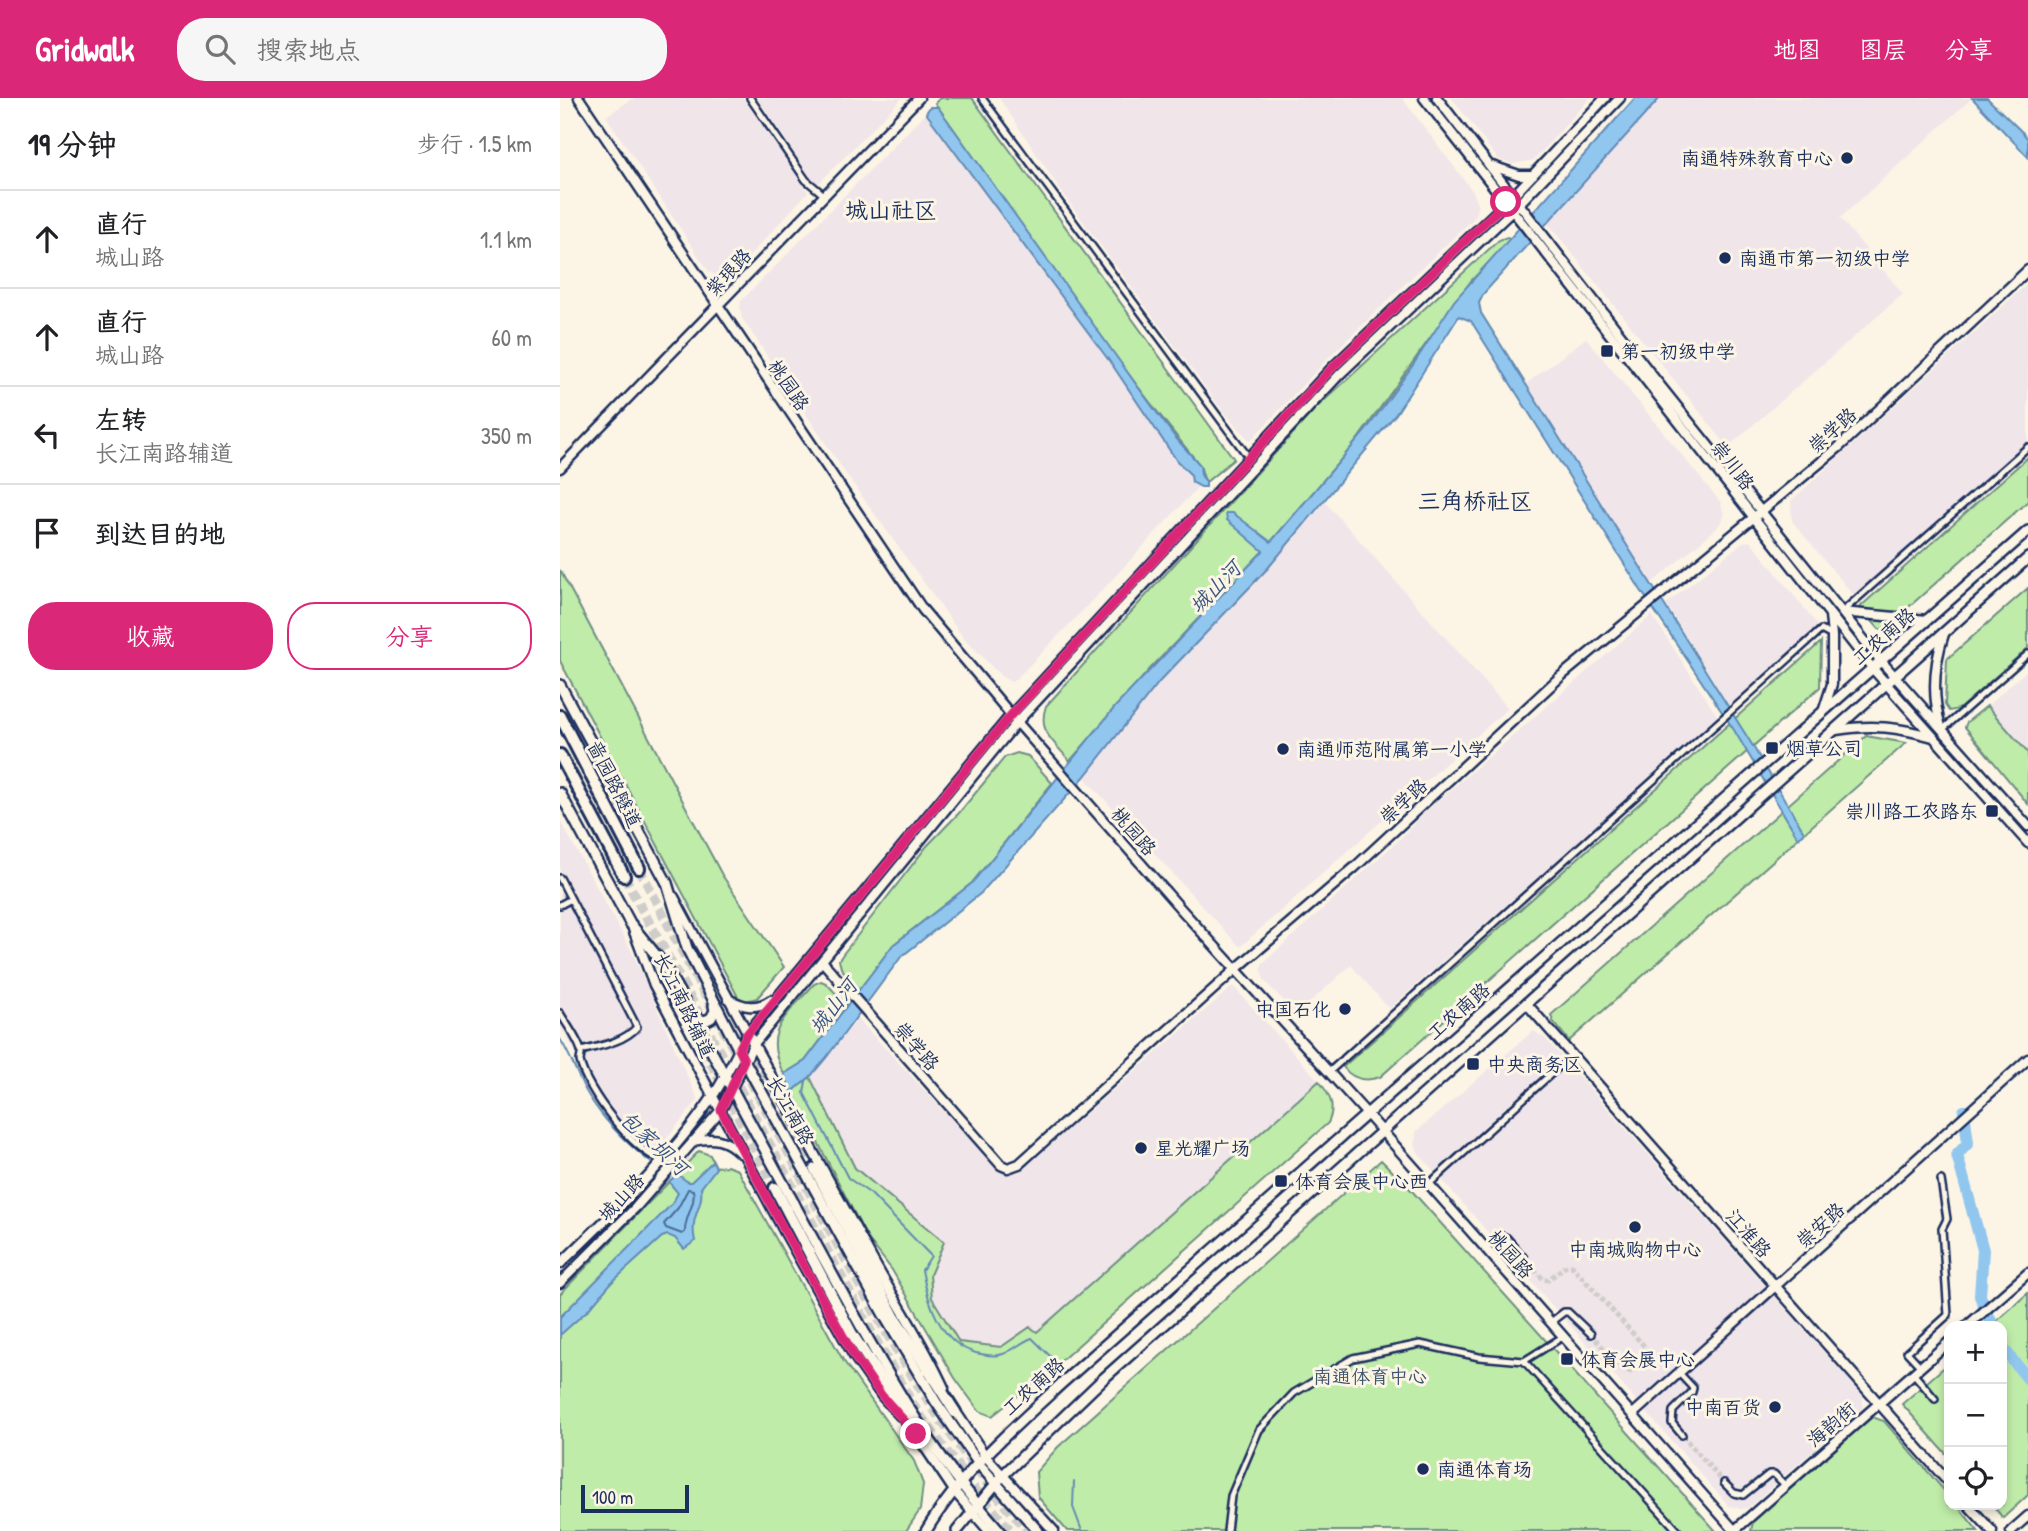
<!DOCTYPE html>
<html lang="zh">
<head>
<meta charset="utf-8">
<style>
  body { margin:0; font-family:"Patrick Hand","LXGW WenKai TC",sans-serif; background:#f6f6f6; color:#202124 }
  .controls { position:absolute; right:21px; bottom:21px; display:grid; overflow:hidden; border-radius:14px; box-shadow:0 4px 10px #0003 }
  .controls button { width:63px; height:63px; display:grid; place-items:center; padding:0; border:0; border-bottom:2px solid #e0e0e0; background:#fff; color:#202124; font:35px sans-serif }
  .scale { position:absolute; left:21px; bottom:18px; width:108px; box-sizing:border-box; padding-left:7px; border:4px solid #1b2f5e; border-top:0; font-size:19px; line-height:24px; white-space:nowrap; color:#1b2f5e; -webkit-text-stroke:5px #fcf5e5; paint-order:stroke }
  .stop { position:absolute; width:21px; height:21px; margin:-16px; border:5px solid #db2777; border-radius:50%; background:#fff }
  .stop.end { background:#db2777; border-color:#fff; box-shadow:0 2px 7px #0008 }
  .list { margin:0; padding:0; list-style:none }
  h2 { display:flex; justify-content:space-between; align-items:center; height:91px; margin:0; padding:0 28px; font-size:30px }
  h2 small { font-size:23px; font-weight:400; color:#757577 }
  .list li { display:grid; grid-template-columns:46px 1fr auto; gap:21px; align-items:center; box-sizing:border-box; height:98px; padding:0 28px; border-top:2px solid #e0e0e0 }
  .list b { display:block; font-size:26px; white-space:nowrap }
  .list p { margin:0; font-size:23px; white-space:nowrap; color:#757577 }
  .list em { font-size:23px; font-style:normal; color:#757577 }
  .actions { display:flex; gap:14px; padding:21px 28px }
  .actions a { flex:1; padding:16px 0; border:2px solid #db2777; border-radius:28px; text-align:center; font-size:24px; color:#db2777 }
  .actions .main { background:#db2777; color:#fff }
  .icon { flex:none; width:38px; height:38px; fill:none; stroke:currentColor; stroke-width:2; stroke-linecap:round; stroke-linejoin:round }
  .map { position:relative; flex:none; width:1468px; height:1433px; overflow:hidden }
  header { display:flex; align-items:center; gap:42px; box-sizing:border-box; height:98px; padding:0 35px; background:#db2777; color:#fff }
  header strong { font-size:33px }
  nav { display:flex; gap:38px; margin-inline-start:auto; font-size:24px }
  .search { width:490px; height:63px; background:#f6f6f6; display:flex; align-items:center; gap:18px; box-sizing:border-box; padding:0 24px; border-radius:28px; color:#757577; font-size:26px }
  main { display:flex }
  aside { flex:1; background:#fff }
  .map>svg:first-child { display:block }
  .built { fill:#f0e5e9 }
  .green { fill:#c0eca9; stroke:#6e8e84; stroke-width:2 }
  .water { fill:#91c7ef; stroke:#628ab5; stroke-width:2 }
  .lines { fill:none; stroke-linecap:round; stroke-linejoin:round }
  .shore { stroke:#4a6c98; stroke-width:2 }
  .stream { stroke:#628ab5; stroke-width:2 }
  .river { stroke:#91c7ef; stroke-width:12 }
  .street-tunnel { stroke:#cfcdca; stroke-width:5; stroke-dasharray:5 2.5; stroke-linecap:butt }
  .highway-tunnel { stroke:#cfcdca; stroke-width:10; stroke-dasharray:10 5; stroke-linecap:butt }
  .street-casing { stroke:#1b2f5e; stroke-width:10 }
  .secondary-casing { stroke:#1b2f5e; stroke-width:13 }
  .primary-casing { stroke:#1b2f5e; stroke-width:14 }
  .highway-casing { stroke:#1b2f5e; stroke-width:16 }
  .street { stroke:#fcf5e5; stroke-width:5 }
  .secondary { stroke:#fcf5e5; stroke-width:8 }
  .primary { stroke:#fcf5e5; stroke-width:9 }
  .highway { stroke:#fcf5e5; stroke-width:10 }
  .route { stroke:#db2777; stroke-width:9 }
  .poi-dot { fill:#1b2f5e; stroke:#fcf5e5; stroke-width:2.5 }
  .labels { text-anchor:middle; dominant-baseline:central; stroke-width:6; stroke-linejoin:round; paint-order:stroke }
  .poi-label { font-size:19px; fill:#1b2f5e; stroke:#fcf5e5; text-anchor:start }
  .street-label { font-size:19px; fill:#1b2f5e; stroke:#fcf5e5 }
  .park-label { font-size:19px; fill:#3c556d; stroke:#fcf5e5 }
  .water-label { font-size:21px; font-style:italic; fill:#385582; stroke:#fcf5e5 }
  .quarter-label { font-size:23px; fill:#1b2f5e; stroke:#fcf5e5 }
</style>
</head>
<body>
<header>
<strong>Gridwalk</strong>
<div class="search"><svg class="icon" aria-label="search" viewBox="0 0 24 24"><circle cx="10" cy="10" r="6"/><path d="M15 15l6 6"/></svg>搜索地点</div>
<nav><a>地图</a><a>图层</a><a>分享</a></nav>
</header>
<main>
<aside>
<h2>19 分钟<small>步行 · 1.5 km</small></h2>
<ul class="list">
<li><svg class="icon" aria-label="ahead" viewBox="0 0 24 24"><path d="M12 20V5M6 11l6-6 6 6"/></svg><div><b>直行</b><p>城山路</p></div><em>1.1 km</em></li>
<li><svg class="icon" aria-label="ahead" viewBox="0 0 24 24"><path d="M12 20V5M6 11l6-6 6 6"/></svg><div><b>直行</b><p>城山路</p></div><em>60 m</em></li>
<li><svg class="icon" aria-label="left" viewBox="0 0 24 24"><path d="M17 20v-9H6M10 6l-5 5 5 5"/></svg><div><b>左转</b><p>长江南路辅道</p></div><em>350 m</em></li>
<li><svg class="icon" aria-label="arrive" viewBox="0 0 24 24"><path d="M6 21V4h12l-3 4 3 4H6"/></svg><div><b>到达目的地</b></div></li>
</ul>
<div class="actions"><a class="main">收藏</a><a>分享</a></div>
</aside>
<div class="map">
<svg width="1468" height="1433" viewBox="0 0 1468 1433">
  <rect width="100%" height="100%" fill="#fcf5e5"/>
  <filter id="ink" filterUnits="userSpaceOnUse"><feTurbulence type="fractalNoise" baseFrequency=".0143" numOctaves="2"/><feDisplacementMap in="SourceGraphic" scale="14" xChannelSelector="R" yChannelSelector="G"/><feConvolveMatrix kernelMatrix="1 2 1 2 8 2 1 2 1" color-interpolation-filters="sRGB"/></filter>
  <g filter="url(#ink)">
    <!-- built -->
    <path class="built" d="M 74,0 L 183,0 L 248,94 L 169,180 L 163,181 L 149,174 L 46,18 Z
      M 197,0 L 342,0 L 259,85 L 254,84 Z
      M 439,0 L 842,0 L 914,95 L 918,109 L 916,118 L 773,255 L 690,343 L 659,308 L 508,103 Z
      M 892,0 L 1030,0 L 974,62 L 953,66 L 938,61 Z
      M 1100,0 L 1412,0 L 1280,120 L 1343,196 L 1168,349 L 987,124 Z
      M 366,15 L 553,268 L 617,363 L 640,387 L 535,500 L 456,581 L 451,584 L 442,579 L 403,539 L 286,376 L 182,220 L 180,212 L 181,203 Z
      M 1468,185 L 1468,344 L 1295,499 L 1232,423 L 1231,403 Z
      M 1026,240 L 1161,405 L 1164,418 L 1157,430 L 1091,486 L 966,286 Z
      M 765,404 L 948,610 L 680,849 L 524,679 L 600,583 L 708,470 Z
      M 1189,443 L 1193,446 L 1259,529 L 1170,609 L 1106,506 L 1183,444 Z
      M 1092,517 L 1158,619 L 829,911 L 791,867 L 739,914 L 735,915 L 704,882 L 701,871 L 703,865 L 840,741 L 864,715 Z
      M 1468,571 L 1468,655 L 1427,608 Z
      M 0,722 L 71,852 L 138,1002 L 89,1062 L 50,1021 L 31,996 L 17,969 L 15,953 L 0,928 Z
      M 673,888 L 759,983 L 476,1234 L 470,1229 L 441,1249 L 399,1244 L 372,1201 L 370,1177 L 383,1144 L 295,1070 L 250,977 L 298,921 L 439,1072 L 458,1075 Z
      M 973,933 L 984,939 L 1303,1298 L 1303,1309 L 1188,1410 L 1181,1411 L 1169,1408 L 859,1056 L 855,1046 L 856,1034 Z"/>
    <!-- green -->
    <path class="green" d="M 380,0 L 412,0 L 674,361 L 646,384 C 641,377 643,371 639,366 C 544,251 462,126 375,5 Z
      M 947,139 L 951,141 L 911,183 L 795,345 L 703,453 L 590,571 L 510,663 C 494,644 477,634 486,608 L 755,311 L 939,142 Z
      M 1468,359 L 1468,403 L 1324,531 L 1319,531 L 1300,509 Z
      M 0,472 L 162,777 L 224,869 L 197,900 L 186,903 L 178,899 L 0,563 Z
      M 1468,490 L 1468,550 L 1399,611 L 1389,613 L 1385,607 L 1387,561 Z
      M 1261,544 L 1260,589 L 820,979 C 805,984 792,981 783,969 Z
      M 1427,608 L 1468,655 L 1468,706 L 1405,629 L 1407,624 Z
      M 1306,638 L 1346,645 L 1009,943 L 993,923 L 991,917 Z
      M 457,655 L 468,658 L 492,685 L 412,785 L 333,847 L 299,892 L 281,870 L 279,862 L 283,856 L 367,748 L 399,715 L 445,659 Z
      M 261,883 L 266,885 L 287,907 L 245,963 L 224,976 C 200,933 227,918 254,886 Z
      M 250,979 L 295,1070 L 384,1144 L 370,1177 L 372,1200 L 399,1244 L 441,1249 L 470,1229 L 477,1234 L 759,983 C 770,997 776,1008 768,1025 L 486,1276 L 432,1318 L 419,1313 L 395,1280 L 332,1172 L 306,1138 L 232,994 Z
      M 139,1053 L 150,1057 L 156,1069 L 167,1068 L 178,1072 L 283,1262 L 354,1363 L 363,1386 L 360,1412 L 346,1433 L 0,1433 L 0,1196 Z
      M 821,1062 L 852,1093 L 1156,1433 L 507,1433 L 478,1399 L 476,1374 L 498,1349 Z
      M 1468,1195 L 1468,1397 L 1443,1420 L 1432,1407 L 1442,1407 L 1442,1228 L 1431,1228 Z
      M 1389,1265 L 1389,1359 L 1342,1306 Z
      M 1312,1319 L 1324,1323 L 1389,1398 L 1389,1407 L 1397,1407 L 1418,1433 L 1191,1433 L 1193,1424 Z"/>
    <!-- water -->
    <path class="water" d="M 1075,0 L 1100,0 L 924,195 L 919,205 L 921,215 L 1191,645 L 1244,734 L 1238,740 L 1174,632 L 1082,494 L 911,223 L 899,218 L 836,316 L 708,470 L 600,583 L 524,679 L 421,795 L 341,859 L 266,960 L 250,979 L 232,994 L 224,976 L 245,963 L 333,847 L 412,785 L 555,609 L 703,453 L 667,422 L 666,415 L 673,415 L 711,444 L 807,331 L 853,267 L 894,203 Z
      M 1412,0 L 1427,0 L 1463,35 L 1468,41 L 1468,59 Z
      M 370,9 L 378,9 L 578,289 L 615,339 L 640,367 L 641,377 L 646,384 L 646,389 L 641,389 L 632,384 L 631,377 L 617,363 L 553,268 L 366,15 Z
      M 153,1063 L 156,1070 L 141,1090 C 144,1110 129,1117 135,1143 L 124,1151 L 115,1140 L 108,1137 L 102,1139 L 51,1185 L 28,1212 L 0,1237 L 0,1219 L 112,1106 L 118,1095 L 109,1084 L 117,1076 L 128,1084 L 131,1084 Z"/>
    <g class="lines">
      <!-- shore -->
      <path class="shore" d="M 128,1091 L 133,1092 C 137,1105 124,1119 125,1134 L 122,1136 L 106,1130 L 104,1126 L 118,1110 Z"/>
      <!-- stream -->
      <path class="stream" d="M 0,941 C 11,958 17,977 27,995 C 44,1024 68,1047 94,1067
        M 246,983 L 244,995 L 288,1080 L 311,1096 L 371,1158 L 362,1172 C 368,1205 380,1245 416,1255 C 424,1257 435,1259 443,1256 C 454,1252 461,1244 472,1240 L 491,1259
        M 514,1383 L 513,1409 L 522,1433"/>
      <!-- river -->
      <path class="river" d="M 1404,1013 L 1408,1045 L 1397,1057 L 1423,1152 L 1420,1198 L 1433,1228
        M 1442,1249 L 1468,1281"/>
      <!-- street-tunnel -->
      <path class="street-tunnel" d="M 964,1160 L 983,1181 L 988,1182 L 1004,1169 L 1012,1168 L 1085,1249 L 1087,1259 L 1071,1274 L 1062,1271 L 1031,1236
        M 1122,1337 L 1164,1385"/>
      <!-- highway-tunnel -->
      <path class="highway-tunnel" d="M 79,770 C 135,879 193,987 250,1095 C 314,1214 376,1334 469,1433
        M 64,778 L 314,1239 L 358,1315 L 412,1388 L 451,1433
        M 167,923 L 198,969 L 255,1071
        M 140,936 L 145,953 L 215,1090"/>
      <defs>
        <path id="street" d="M 190,0 L 246,82 L 264,97
          M 422,0 L 689,360
          M 1282,514 L 1468,349
          M 1382,632 L 1468,556
          M 0,780 L 77,929 C 64,944 40,948 21,953
          M 0,807 L 11,801
          M 0,915 C 5,924 19,943 21,953 C 22,956 20,960 20,963 C 26,992 74,1054 101,1062
          M 769,974 L 1261,532 L 1272,538
          M 868,1087 L 1012,957
          M 924,1150 L 932,1143 L 942,1138 L 947,1140 L 964,1160
          M 991,1224 L 1004,1214 L 1008,1214 L 1031,1236
          M 964,1263 L 1118,1433
          M 1361,1269 L 1347,1254 L 1388,1217 L 1382,1131 L 1387,1121 L 1381,1082
          M 1119,1275 L 1133,1290 L 1132,1294 L 1113,1313 L 1112,1325 L 1122,1337
          M 1353,1275 L 1375,1301
          M 1164,1385 L 1174,1395 L 1183,1397 L 1209,1376 L 1214,1376 L 1225,1387
          M 667,1433 L 671,1398 L 699,1332 L 734,1295 L 793,1260 L 860,1246 L 919,1259 L 964,1263 L 1004,1238"/>
        <path id="secondary" d="M 19,0 L 363,512 L 457,624 L 620,810 L 807,1016 L 1175,1433
          M 864,0 L 1313,571 L 1468,745
          M 877,0 L 1094,280 L 1321,563 L 1468,728
          M 932,68 L 959,77 L 973,77
          M 0,370 L 359,0
          M 1282,514 L 1367,522
          M 1263,614 L 1272,586 L 1272,538 L 1270,517
          M 1381,629 C 1372,599 1374,566 1384,536
          M 1276,632 C 1312,626 1338,629 1373,639
          M 114,799 C 177,918 244,1036 309,1155 C 333,1200 363,1243 384,1290
          M 73,831 L 94,887 L 223,1131 L 294,1258 L 322,1298 L 340,1318
          M 262,863 L 441,1067 L 448,1070 L 459,1066 L 676,871 L 794,770 L 1000,579 L 1278,350 L 1468,172
          M 168,901 C 184,909 196,912 211,902
          M 966,905 L 1389,1385
          M 133,1043 C 153,1039 165,1040 180,1055
          M 0,1166 C 54,1114 111,1061 153,998 C 166,979 176,957 187,936 L 451,617 L 772,270 L 954,97 L 1045,0
          M 0,1185 L 76,1109 L 161,1012 L 193,947 L 457,624 L 779,277 L 953,112 L 1060,0
          M 1407,1228 L 1468,1175
          M 394,1311 L 426,1359 L 494,1433
          M 1073,1316 L 1468,961
          M 354,1333 L 395,1394 L 429,1433
          M 1408,1407 L 1432,1433
          M 1175,1432 L 1389,1244
          M 1451,1433 L 1468,1418"/>
        <path id="primary" d="M 0,587 L 107,785 L 127,850 L 184,962 L 324,1217 L 376,1304 L 419,1366 L 478,1433
          M 0,695 L 70,825 L 104,867 C 157,962 208,1057 259,1152 C 314,1253 363,1346 440,1433
          M 133,919 L 145,923 L 151,920 L 155,913 L 154,907
          M 366,1433 C 400,1376 453,1330 502,1285 L 1468,433
          M 397,1433 L 443,1377 L 543,1281 L 1468,460"/>
        <path id="highway" d="M 0,618 L 79,770
          M 0,657 L 64,778
          M 255,1071 L 335,1220 L 395,1314
          M 215,1090 L 292,1236 L 356,1336"/>
      </defs>
      <!-- street casing -->
      <use href="#street" class="street-casing"/>
      <!-- secondary casing -->
      <use href="#secondary" class="secondary-casing"/>
      <!-- primary casing -->
      <use href="#primary" class="primary-casing"/>
      <!-- highway casing -->
      <use href="#highway" class="highway-casing"/>
      <!-- street -->
      <use href="#street" class="street"/>
      <!-- secondary -->
      <use href="#secondary" class="secondary"/>
      <!-- primary -->
      <use href="#primary" class="primary"/>
      <!-- highway -->
      <use href="#highway" class="highway"/>
    </g>
  </g>
  <g class="lines" filter="url(#ink)">
    <!-- route -->
    <path class="route" d="M 356,1336 L 322,1298 L 294,1258 L 223,1130 L 161,1012 L 184,962 L 179,951 L 187,936 L 451,617 L 772,270 L 946,104"/>
  </g>
  <!-- markers -->
  <g class="poi-dot">
    <circle cx="1287" cy="60" r="7"/>
    <circle cx="1165" cy="160" r="7"/>
    <rect x="1040" y="246" width="14" height="14" rx="3.5"/>
    <rect x="1205" y="643" width="14" height="14" rx="3.5"/>
    <circle cx="723" cy="651" r="7"/>
    <rect x="1425" y="706" width="14" height="14" rx="3.5"/>
    <circle cx="785" cy="911" r="7"/>
    <rect x="906" y="959" width="14" height="14" rx="3.5"/>
    <circle cx="581" cy="1050" r="7"/>
    <rect x="714" y="1076" width="14" height="14" rx="3.5"/>
    <circle cx="1075" cy="1129" r="7"/>
    <rect x="1000" y="1254" width="14" height="14" rx="3.5"/>
    <circle cx="1215" cy="1309" r="7"/>
    <circle cx="863" cy="1371" r="7"/>
  </g>
  <g class="labels">
    <!-- poi labels -->
    <g class="poi-label">
      <text x="1273" y="60" text-anchor="end">南通特殊教育中心</text>
      <text x="1179" y="160">南通市第一初级中学</text>
      <text x="1061" y="253">第一初级中学</text>
      <text x="1226" y="650">烟草公司</text>
      <text x="737" y="651">南通师范附属第一小学</text>
      <text x="1418" y="713" text-anchor="end">崇川路工农路东</text>
      <text x="771" y="911" text-anchor="end">中国石化</text>
      <text x="927" y="966">中央商务区</text>
      <text x="595" y="1050">星光耀广场</text>
      <text x="735" y="1083">体育会展中心西</text>
      <text x="1075" y="1151" text-anchor="middle">中南城购物中心</text>
      <text x="1021" y="1261">体育会展中心</text>
      <text x="1201" y="1309" text-anchor="end">中南百货</text>
      <text x="877" y="1371">南通体育场</text>
    </g>
    <!-- street labels -->
    <g class="street-label">
      <text transform="translate(168 174) rotate(-47)">紫琅路</text>
      <text transform="translate(229 287) rotate(56)">桃园路</text>
      <text transform="translate(1272 332) rotate(-42)">崇学路</text>
      <text transform="translate(1173 367) rotate(52)">崇川路</text>
      <text transform="translate(1323 538) rotate(-41)">工农南路</text>
      <text transform="translate(55 686) rotate(63)">啬园路隧道</text>
      <text transform="translate(843 703) rotate(-43)">崇学路</text>
      <text transform="translate(574 733) rotate(49)">桃园路</text>
      <text transform="translate(125 907) rotate(64)">长江南路辅道</text>
      <text transform="translate(898 913) rotate(-41)">工农南路</text>
      <text transform="translate(357 948) rotate(49)">崇学路</text>
      <text transform="translate(231 1012) rotate(61)">长江南路</text>
      <text transform="translate(61 1099) rotate(-47)">城山路</text>
      <text transform="translate(1260 1127) rotate(-42)">崇安路</text>
      <text transform="translate(1189 1135) rotate(49)">江淮路</text>
      <text transform="translate(951 1156) rotate(48)">桃园路</text>
      <text transform="translate(473 1288) rotate(-42)">工农南路</text>
      <text transform="translate(1271 1326) rotate(-41)">海韵街</text>
    </g>
    <!-- park labels -->
    <g class="park-label">
      <text x="810" y="1278">南通体育中心</text>
    </g>
    <!-- water labels -->
    <g class="water-label">
      <text transform="translate(655 489) rotate(-46)">城山河</text>
      <text transform="translate(273 908) rotate(-52)">城山河</text>
      <text transform="translate(94 1045) rotate(42)">包家坝河</text>
    </g>
    <!-- quarter labels -->
    <g class="quarter-label">
      <text x="331" y="111">城山社区</text>
      <text x="915" y="402">三角桥社区</text>
    </g>
  </g>
</svg>
<div class="controls">
<button>+</button>
<button>−</button>
<button><svg class="icon" aria-label="locate" viewBox="0 0 24 24"><circle cx="12" cy="12" r="6"/><path d="M12 2v4M12 18v4M2 12h4M18 12h4"/></svg></button>
</div>
<div class="scale">100 m</div>
<div class="stop" style="left:946px;top:104px"></div>
<div class="stop end" style="left:356px;top:1336px"></div>
</div>
</main>
</body>
</html>
